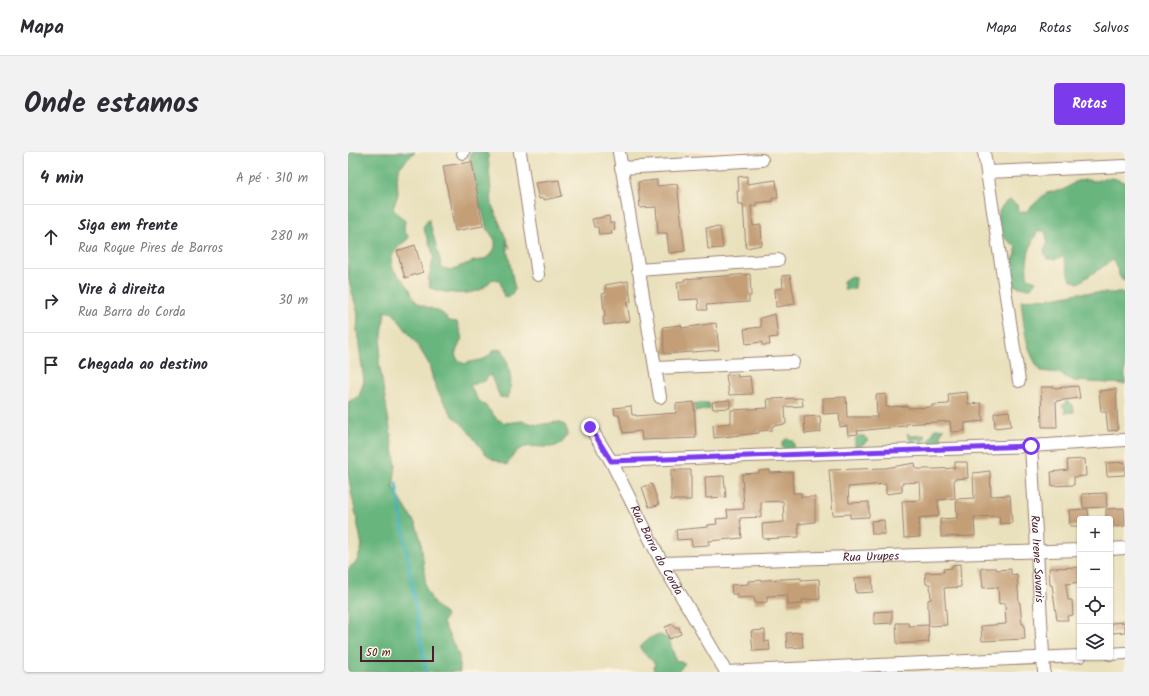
<!DOCTYPE html>
<html lang="pt">
<head>
<meta charset="utf-8">
<style>
  body { margin:0; font-family:Kalam,sans-serif; background:#f2f2f3; color:#2b2b33 }
  .controls { position:absolute; right:12px; bottom:12px; display:grid; overflow:hidden; border-radius:4px; box-shadow:0 1px 3px #0004 }
  .controls button { width:36px; height:36px; display:grid; place-items:center; padding:0; border:0; border-bottom:1px solid #e1e1e2; background:#fff; color:#2b2b33; font:20px sans-serif }
  .scale { position:absolute; left:12px; bottom:10px; width:74px; box-sizing:border-box; padding-left:4px; border:2px solid #4a1f2b; border-top:0; font-size:11px; line-height:14px; white-space:nowrap; color:#4a1f2b; -webkit-text-stroke:3px #fcf5e5; paint-order:stroke }
  .stop { position:absolute; width:12px; height:12px; margin:-9px; border:3px solid #7c3aed; border-radius:50%; background:#fff }
  .stop.end { background:#7c3aed; border-color:#fff; box-shadow:0 1px 4px #0008 }
  .list { margin:0; padding:0; list-style:none }
  h2 { display:flex; justify-content:space-between; align-items:center; height:52px; margin:0; padding:0 16px; font-size:17px }
  h2 small { font-size:13px; font-weight:400; color:#7c7c81 }
  .list li { display:grid; grid-template-columns:26px 1fr auto; gap:12px; align-items:center; box-sizing:border-box; height:64px; padding:0 16px; border-top:1px solid #e1e1e2 }
  .list b { display:block; font-size:15px; white-space:nowrap }
  .list p { margin:0; font-size:13px; white-space:nowrap; color:#7c7c81 }
  .list em { font-size:13px; font-style:normal; color:#7c7c81 }
  .icon { flex:none; width:22px; height:22px; fill:none; stroke:currentColor; stroke-width:2; stroke-linecap:round; stroke-linejoin:round }
  .map { position:relative; flex:none; width:777px; height:520px; overflow:hidden; border-radius:4px }
  header { display:flex; align-items:center; gap:24px; box-sizing:border-box; height:56px; padding:0 20px; background:#fff; border-bottom:1px solid #e1e1e2 }
  header strong { font-size:19px }
  nav { display:flex; gap:22px; margin-inline-start:auto; font-size:14px }
  .intro { display:flex; align-items:center; justify-content:space-between; box-sizing:border-box; height:96px; padding:0 24px }
  h1 { margin:0; font-size:28px }
  .button { padding:10px 18px; border-radius:4px; background:#7c3aed; color:#fff; font-size:14px; font-weight:700 }
  main { display:flex; gap:24px; padding:0 24px }
  aside { flex:1; background:#fff; border-radius:4px; box-shadow:0 1px 3px #0004 }
  .map>svg:first-child { display:block }
  .forest { fill:#68b57e; stroke:#596a54 }
  .lines { fill:none; stroke-linecap:round; stroke-linejoin:round }
  .stream { stroke:#44b3be; stroke-width:3 }
  .building { fill:#c39e76 }
  .minor-casing { stroke:#9a8074; stroke-width:14 }
  .minor { stroke:#fff; stroke-width:12 }
  .route { stroke:#7c3aed; stroke-width:5 }
  .labels { text-anchor:middle; dominant-baseline:central; stroke-width:4; stroke-linejoin:round; paint-order:stroke }
  .street-label { font-size:12px; fill:#4a1f2b; stroke:#fcf5e5 }
</style>
</head>
<body>
<header>
<strong>Mapa</strong>
<nav><a>Mapa</a><a>Rotas</a><a>Salvos</a></nav>
</header>
<div class="intro"><h1>Onde estamos</h1><a class="button">Rotas</a></div>
<main>
<aside>
<h2>4 min<small>A pé · 310 m</small></h2>
<ul class="list">
<li><svg class="icon" aria-label="ahead" viewBox="0 0 24 24"><path d="M12 20V5M6 11l6-6 6 6"/></svg><div><b>Siga em frente</b><p>Rua Roque Pires de Barros</p></div><em>280 m</em></li>
<li><svg class="icon" aria-label="right" viewBox="0 0 24 24"><path d="M7 20v-9h11M14 6l5 5-5 5"/></svg><div><b>Vire à direita</b><p>Rua Barra do Corda</p></div><em>30 m</em></li>
<li><svg class="icon" aria-label="arrive" viewBox="0 0 24 24"><path d="M6 21V4h12l-3 4 3 4H6"/></svg><div><b>Chegada ao destino</b></div></li>
</ul>
</aside>
<div class="map">
<svg width="777" height="520" viewBox="0 0 777 520">
  <rect width="100%" height="100%" fill="#fcf5e5"/>
  <filter id="ink" filterUnits="userSpaceOnUse"><feTurbulence type="fractalNoise" baseFrequency=".025" numOctaves="2"/><feDisplacementMap in="SourceGraphic" scale="8" xChannelSelector="R" yChannelSelector="G"/><feConvolveMatrix kernelMatrix="1 2 1 2 8 2 1 2 1" color-interpolation-filters="sRGB"/></filter>
  <filter id="wash" filterUnits="userSpaceOnUse"><feTurbulence type="fractalNoise" baseFrequency=".012" numOctaves="4" result="noise"/><feDisplacementMap in="SourceGraphic" scale="16" xChannelSelector="R" yChannelSelector="G"/><feGaussianBlur stdDeviation="0.9" result="paint"/><feColorMatrix in="noise" values="0 0 0 0 0 0 0 0 0 0 0 0 0 0 0 0 0 1.4 0 .05"/><feComposite in="paint" operator="in"/></filter>
  <g filter="url(#wash)">
    <rect width="100%" height="100%" fill="#e9e0bc"/>
    <!-- forest -->
    <path class="forest" d="M 0,0 L 67,0 L 52,15 L 49,25 L 50,42 L 45,57 L 57,69 L 56,78 L 61,86 C 50,95 36,106 48,121 C 51,125 56,129 59,133 C 63,137 63,143 66,147 C 75,159 92,153 101,169 L 109,170 L 114,186 L 107,202 L 109,207 L 116,212 C 128,207 138,211 145,198 L 154,197 C 161,208 166,234 160,246 L 152,245 L 142,222 L 137,229 L 122,233 L 130,248 L 137,253 L 149,267 L 157,271 L 174,269 L 190,273 L 209,270 L 217,273 L 220,281 C 210,308 183,285 168,300 C 164,304 162,309 159,313 L 144,307 L 137,301 L 117,275 L 104,263 L 91,242 L 85,228 L 81,212 L 69,192 L 45,161 L 37,159 L 31,209 L 48,314 L 45,335 L 68,373 L 73,388 L 78,437 L 86,452 L 98,463 L 95,471 L 111,504 L 112,520 L 0,520 L 0,417 L 9,409 L 14,394 L 0,323 L 0,250 L 11,244 L 16,229 L 9,179 L 10,162 L 0,125 Z
      M 123,0 L 139,0 L 140,3 L 144,53 L 162,96 L 158,91 L 167,138 L 162,144 L 156,145 L 152,129 L 144,127 C 141,131 136,136 132,138 C 119,144 95,141 82,136 L 80,128 L 86,104 L 75,75 L 81,67 L 94,116 L 103,118 L 126,109 L 134,108 L 142,104 L 147,96 L 147,88 L 138,75 L 134,58 L 127,43 L 121,11 Z
      M 756,26 L 765,26 L 777,30 L 777,129 L 774,128 C 769,121 770,115 765,108 L 730,131 L 723,128 L 715,104 L 708,107 L 699,107 L 696,99 L 700,91 L 697,79 L 690,79 C 682,91 676,112 680,126 L 688,129 L 683,136 L 675,136 L 661,132 L 660,116 L 668,102 L 668,94 C 664,91 658,88 655,84 C 645,71 649,54 662,48 L 669,53 L 671,61 L 679,59 L 698,41 L 715,38 L 729,29 L 739,28 L 748,29 Z
      M 503,124 L 508,126 L 507,136 L 497,138 L 495,129 Z
      M 730,141 L 777,141 L 777,232 L 726,229 L 710,221 L 693,219 C 677,199 676,173 673,148 L 706,146 Z
      M 719,249 L 725,253 L 726,260 L 717,261 L 717,257 L 714,254 Z
      M 353,251 L 361,251 L 362,257 L 346,260 L 344,252 Z
      M 588,276 L 596,277 L 593,281 L 593,287 L 586,293 L 581,292 L 580,290 Z
      M 559,281 L 563,284 L 577,283 L 577,288 L 573,291 L 571,286 L 565,290 L 563,290 Z
      M 510,284 L 516,284 L 520,288 L 513,294 L 507,295 L 507,287 Z
      M434 293a6 6 0 1 1 12 0a6 6 0 1 1-12 0Z
      M 313,483 L 321,487 L 328,509 L 337,511 L 330,520 L 305,520 L 307,512 C 302,505 295,503 292,495 C 298,487 303,484 313,483 Z"/>
    <g class="lines">
      <!-- stream -->
      <path class="stream" d="M 48,331 L 78,520"/>
    </g>
    <g id="blocks">
      <!-- building -->
      <path class="building" d="M 124,10 L 135,74 L 107,79 L 95,14 Z
        M 399,24 L 399,32 L 428,28 L 430,46 L 424,46 L 425,49 L 408,51 L 408,54 L 403,54 L 405,74 L 413,73 L 414,93 L 398,96 L 395,52 L 390,52 L 389,39 L 391,39 L 390,25 Z
        M 211,28 L 214,44 L 196,48 L 196,46 L 191,47 L 187,31 Z
        M 309,28 L 309,34 L 329,32 L 337,99 L 321,101 L 319,81 L 310,81 L 308,55 L 292,56 L 290,30 Z
        M 261,64 L 262,71 L 266,71 L 267,78 L 263,79 L 264,82 L 251,83 L 250,75 L 246,75 L 244,67 Z
        M 372,75 L 375,96 L 360,97 L 358,76 Z
        M 67,93 L 75,120 L 57,126 L 49,99 Z
        M 402,122 L 403,144 L 401,144 L 401,150 L 358,153 L 359,158 L 351,158 L 350,147 L 331,148 L 329,130 L 337,129 L 336,127 Z
        M 442,123 L 447,152 L 428,155 L 427,137 L 435,136 L 434,124 Z
        M 280,129 L 283,150 L 279,151 L 282,169 L 256,173 L 255,165 L 257,165 L 254,142 L 258,141 L 257,133 Z
        M 427,162 L 430,185 L 421,186 L 422,193 L 414,193 L 414,190 L 398,192 L 396,177 L 413,175 L 412,166 Z
        M 368,171 L 371,198 L 316,202 L 315,175 L 333,173 L 334,176 Z
        M 389,222 L 390,225 L 402,224 L 404,242 L 381,243 L 378,223 Z
        M 730,234 L 732,246 L 708,249 L 709,275 L 694,275 L 693,235 L 707,235 L 707,236 Z
        M 768,237 L 770,278 L 760,279 L 758,260 L 753,260 L 751,239 Z
        M 619,240 L 620,252 L 633,251 L 635,269 L 617,271 L 617,279 L 603,280 L 602,269 L 558,272 L 558,274 L 509,279 L 510,282 L 500,283 L 499,274 L 492,275 L 491,261 L 475,262 L 475,246 L 498,245 L 499,265 L 529,265 L 528,243 L 538,242 L 538,255 L 560,254 L 560,256 L 584,255 L 584,253 L 601,252 L 600,242 Z
        M 454,246 L 455,254 L 437,255 L 438,272 L 424,274 L 424,278 L 411,279 L 411,281 L 366,286 L 365,273 L 383,271 L 383,258 L 420,256 L 419,247 Z
        M 382,248 L 382,256 L 365,257 L 364,250 Z
        M 346,250 L 348,286 L 294,288 L 293,279 L 275,281 L 271,263 L 267,263 L 266,256 L 283,254 L 284,263 L 288,263 L 288,264 L 328,261 L 328,252 Z
        M 661,259 L 663,274 L 647,276 L 646,261 Z
        M 472,264 L 473,280 L 457,282 L 456,265 Z
        M 737,307 L 738,324 L 726,325 L 726,333 L 704,334 L 703,320 L 720,318 L 719,308 Z
        M 607,310 L 619,310 L 620,326 L 606,327 L 607,346 L 590,348 L 591,364 L 571,366 L 572,385 L 556,386 L 554,349 L 573,348 L 572,330 L 554,331 L 554,340 L 538,342 L 538,332 L 500,335 L 501,351 L 521,350 L 521,365 L 502,366 L 502,362 L 485,363 L 481,318 L 537,316 L 567,311 L 568,317 L 588,317 L 607,316 Z
        M 777,310 L 777,323 L 759,324 L 758,311 Z
        M 323,318 L 343,318 L 343,348 L 323,348 Z
        M 422,318 L 422,321 L 444,320 L 445,341 L 453,341 L 453,345 L 467,345 L 467,370 L 450,372 L 451,385 L 415,387 L 414,372 L 436,370 L 435,349 L 413,350 L 413,365 L 392,366 L 394,386 L 361,389 L 361,393 L 344,394 L 343,387 L 329,388 L 328,378 L 360,375 L 360,373 L 369,372 L 368,367 L 380,366 L 379,358 L 396,357 L 394,322 L 411,321 L 411,319 Z
        M 642,319 L 643,344 L 662,343 L 664,371 L 652,372 L 651,364 L 626,365 L 627,384 L 593,385 L 592,367 L 609,366 L 608,347 L 626,346 L 625,321 Z
        M 376,324 L 378,345 L 358,346 L 357,325 Z
        M 304,332 L 311,353 L 301,355 L 294,335 Z
        M 758,341 L 759,355 L 735,356 L 734,342 Z
        M 776,356 L 777,374 L 762,375 L 762,367 L 758,367 L 758,357 Z
        M 740,357 L 741,367 L 732,367 L 732,374 L 722,374 L 721,358 Z
        M 536,368 L 537,382 L 524,382 L 523,369 Z
        M 612,412 L 613,435 L 596,436 L 599,473 L 581,474 L 580,457 L 580,448 L 583,447 L 582,432 L 578,432 L 577,421 L 596,420 L 595,417 L 604,416 L 604,413 Z
        M 732,415 L 732,430 L 718,432 L 720,448 L 724,448 L 725,463 L 719,464 L 720,468 L 709,468 L 704,433 L 702,433 L 701,416 Z
        M 633,416 L 648,416 L 648,418 L 663,417 L 663,423 L 669,422 L 671,451 L 672,451 L 674,472 L 676,472 L 677,487 L 634,489 L 633,474 L 658,472 L 657,451 L 651,452 L 650,435 L 635,436 Z
        M 524,425 L 525,440 L 508,441 L 507,426 Z
        M 453,426 L 453,428 L 471,427 L 472,447 L 454,448 L 454,452 L 440,453 L 439,443 L 419,444 L 419,450 L 407,451 L 406,445 L 389,446 L 389,442 L 384,442 L 383,433 L 400,432 L 400,429 Z
        M 544,459 L 544,471 L 526,472 L 526,460 Z
        M 777,470 L 777,480 L 764,481 L 763,471 Z
        M 548,471 L 560,471 L 561,474 L 580,473 L 581,490 L 549,492 Z
        M 325,472 L 327,476 L 331,475 L 333,482 L 321,487 L 317,475 Z
        M 417,478 L 417,490 L 421,489 L 422,498 L 405,499 L 403,479 Z
        M 454,480 L 455,495 L 439,496 L 438,481 Z"/>
    </g>
  </g>
  <g filter="url(#ink)">
    <use href="#blocks" fill-opacity="0" stroke="#9a8074" stroke-width="1"/>
    <g class="lines">
      <defs>
        <g id="minor">
          <path d="M 172,0 L 190,123"/>
          <path d="M 271,0 L 312,245"/>
          <path d="M 636,0 L 671,229"/>
          <path d="M 115,1 L 115,0"/>
          <path d="M 273,16 L 414,8"/>
          <path d="M 639,20 L 777,14"/>
          <path d="M 290,118 L 430,108"/>
          <path d="M 308,216 L 445,210"/>
          <path id="s1" d="M 242,275 L 263,309 L 314,411 L 378,520"/>
          <path id="s2" d="M 683,294 L 696,520"/>
          <path d="M 263,309 L 683,294 L 777,288"/>
          <path d="M 762,397 L 777,396"/>
          <path id="s3" d="M 314,411 L 732,398"/>
          <path d="M 762,502 L 777,501"/>
          <path d="M 378,520 L 732,504"/>
        </g>
      </defs>
      <!-- minor casing -->
      <use href="#minor" class="minor-casing"/>
      <!-- minor -->
      <use href="#minor" class="minor"/>
    </g>
  </g>
  <g class="lines" filter="url(#ink)">
    <!-- route -->
    <path class="route" d="M 242,275 L 263,309 L 683,294"/>
  </g>
  <g class="labels">
    <!-- street labels -->
    <g class="street-label">
      <text stroke="none"><textPath href="#s1" startOffset="140">Rua Barra do Corda</textPath></text>
      <text stroke="none"><textPath href="#s3" startOffset="209">Rua Urupes</textPath></text>
      <text stroke="none"><textPath href="#s2" startOffset="113">Rua Irene Savaris</textPath></text>
    </g>
  </g>
</svg>
<div class="controls">
<button>+</button>
<button>−</button>
<button><svg class="icon" aria-label="locate" viewBox="0 0 24 24"><circle cx="12" cy="12" r="6"/><path d="M12 2v4M12 18v4M2 12h4M18 12h4"/></svg></button>
<button><svg class="icon" aria-label="layers" viewBox="0 0 24 24"><path d="M12 4l9 5-9 5-9-5zM3 14l9 5 9-5"/></svg></button>
</div>
<div class="scale">50 m</div>
<div class="stop" style="left:683px;top:294px"></div>
<div class="stop end" style="left:242px;top:275px"></div>
</div>
</main>
</body>
</html>
